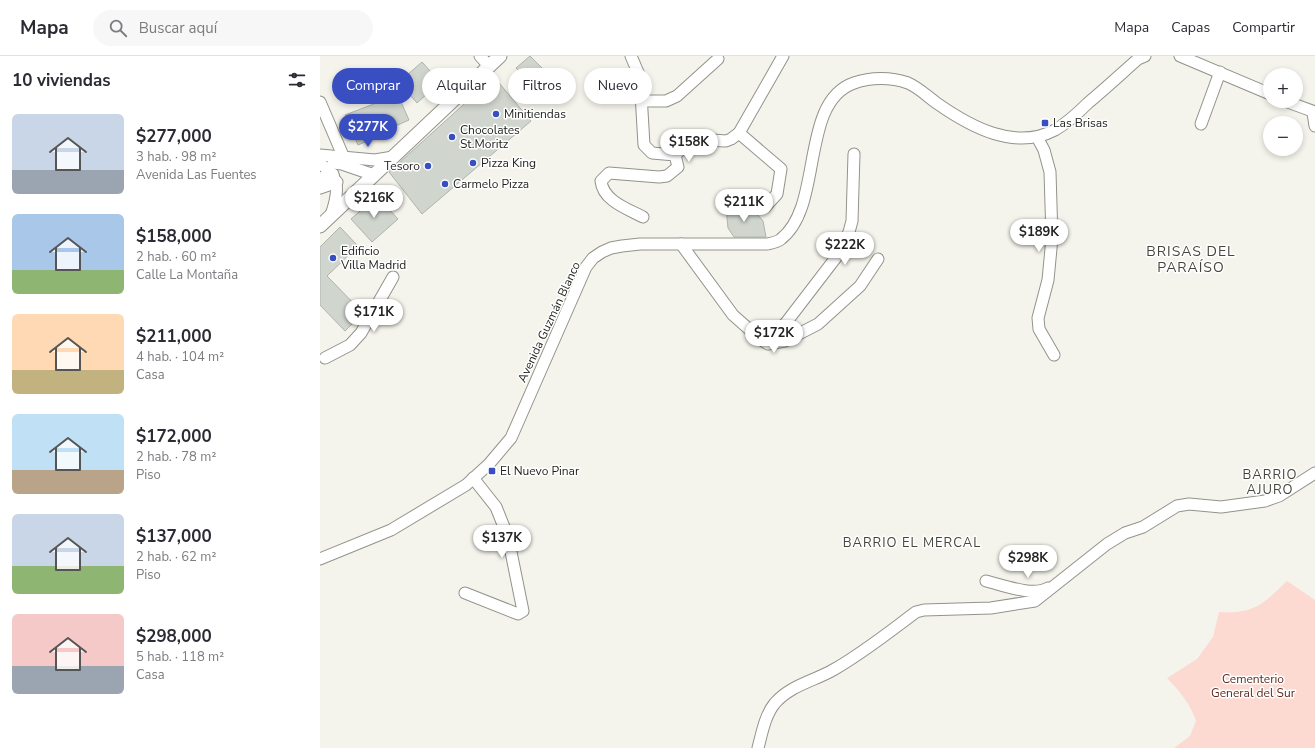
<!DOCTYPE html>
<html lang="es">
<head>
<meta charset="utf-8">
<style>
	body { margin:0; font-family:"Nunito Sans",sans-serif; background:#f7f7f7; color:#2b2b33; height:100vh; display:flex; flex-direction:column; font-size:15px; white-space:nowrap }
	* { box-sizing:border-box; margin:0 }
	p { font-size:13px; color:#7c7c81 }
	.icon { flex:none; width:22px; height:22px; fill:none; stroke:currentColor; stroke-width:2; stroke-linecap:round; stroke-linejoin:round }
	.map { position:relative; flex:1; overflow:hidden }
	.side { display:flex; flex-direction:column; background:#fff; width:320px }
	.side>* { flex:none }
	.guide { position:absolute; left:12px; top:12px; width:380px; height:36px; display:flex; gap:8px }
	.fabs { position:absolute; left:943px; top:12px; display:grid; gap:8px }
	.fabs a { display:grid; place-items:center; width:40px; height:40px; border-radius:50%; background:#fff; box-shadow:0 2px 6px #0003; font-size:20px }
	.price { position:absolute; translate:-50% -34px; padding:0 9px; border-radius:14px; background:#fff; color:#222; font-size:13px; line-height:26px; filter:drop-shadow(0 1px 2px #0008) }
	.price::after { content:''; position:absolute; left:50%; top:24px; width:12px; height:9px; margin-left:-6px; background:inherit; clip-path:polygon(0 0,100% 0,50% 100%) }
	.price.selected { background:#394ec0; color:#fff }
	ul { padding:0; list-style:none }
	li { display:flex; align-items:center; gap:12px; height:100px; padding:0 12px }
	li span { display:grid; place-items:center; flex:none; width:112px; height:80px; border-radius:6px; color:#555 }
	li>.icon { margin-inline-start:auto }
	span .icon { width:48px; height:48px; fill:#fffc; stroke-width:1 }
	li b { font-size:17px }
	h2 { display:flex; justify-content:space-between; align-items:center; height:48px; padding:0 12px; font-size:17px }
	.tag { padding:0 14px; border-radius:18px; background:#fff; box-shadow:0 2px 6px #0003; font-size:14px; line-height:36px }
	.tag.selected { background:#394ec0; color:#fff }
	header { display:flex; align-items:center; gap:24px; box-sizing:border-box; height:56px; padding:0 20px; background:#fff; border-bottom:1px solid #e1e1e2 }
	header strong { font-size:19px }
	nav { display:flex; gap:22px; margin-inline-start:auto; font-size:14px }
	.search { width:280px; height:36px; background:#f7f7f7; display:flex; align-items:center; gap:10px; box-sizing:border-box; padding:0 14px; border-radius:22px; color:#7c7c81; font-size:15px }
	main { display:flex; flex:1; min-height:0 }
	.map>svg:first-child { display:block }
	.green { fill:#fcd9d1 }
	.building { fill:#d0d5ce; stroke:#afb3ad }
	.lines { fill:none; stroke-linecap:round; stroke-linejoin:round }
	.minor-casing { stroke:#93938c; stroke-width:13 }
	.major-casing { stroke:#93938c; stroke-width:15 }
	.minor { stroke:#fff; stroke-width:11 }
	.major { stroke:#fff; stroke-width:13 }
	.poi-dot { fill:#394ec0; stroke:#fff; stroke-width:1.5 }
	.labels { text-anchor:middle; stroke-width:3; stroke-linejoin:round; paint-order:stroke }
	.poi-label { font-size:12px; fill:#1f1f1d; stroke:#fff; text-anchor:start }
	.street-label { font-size:12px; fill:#1f1f1d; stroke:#fff }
	.park-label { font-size:12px; fill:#5f2b1f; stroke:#fff }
	.neighbourhood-label { font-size:13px; letter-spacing:1px; fill:#45443e; stroke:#fff }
	.quarter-label { font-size:14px; letter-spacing:1px; fill:#45443e; stroke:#fff }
</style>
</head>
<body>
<header>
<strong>Mapa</strong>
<div class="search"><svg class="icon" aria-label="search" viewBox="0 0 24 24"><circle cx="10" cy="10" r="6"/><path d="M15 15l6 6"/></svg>Buscar aquí</div>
<nav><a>Mapa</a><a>Capas</a><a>Compartir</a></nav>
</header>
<main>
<section class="side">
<h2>10 viviendas<svg class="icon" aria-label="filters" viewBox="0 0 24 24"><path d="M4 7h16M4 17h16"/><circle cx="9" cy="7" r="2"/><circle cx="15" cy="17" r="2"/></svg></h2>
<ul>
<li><span style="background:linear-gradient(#c9d6e8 70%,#9aa5b1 0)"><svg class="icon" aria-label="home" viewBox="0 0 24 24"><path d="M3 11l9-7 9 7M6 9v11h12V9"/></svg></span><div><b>$277,000</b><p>3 hab. · 98 m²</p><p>Avenida Las Fuentes</p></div></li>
<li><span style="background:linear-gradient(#a9c7e8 70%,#8fb573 0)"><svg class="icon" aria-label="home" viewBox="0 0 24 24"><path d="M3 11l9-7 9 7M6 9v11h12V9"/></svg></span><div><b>$158,000</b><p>2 hab. · 60 m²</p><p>Calle La Montaña</p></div></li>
<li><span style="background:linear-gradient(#ffd9b3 70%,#c2b280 0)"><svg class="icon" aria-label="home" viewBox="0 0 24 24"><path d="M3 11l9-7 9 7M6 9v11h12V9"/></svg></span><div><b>$211,000</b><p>4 hab. · 104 m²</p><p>Casa</p></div></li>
<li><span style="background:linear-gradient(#bfe0f5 70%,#b9a48a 0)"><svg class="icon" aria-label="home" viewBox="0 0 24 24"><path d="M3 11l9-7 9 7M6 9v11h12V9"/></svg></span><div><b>$172,000</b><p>2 hab. · 78 m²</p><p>Piso</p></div></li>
<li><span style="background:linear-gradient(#c9d6e8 65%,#8fb573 0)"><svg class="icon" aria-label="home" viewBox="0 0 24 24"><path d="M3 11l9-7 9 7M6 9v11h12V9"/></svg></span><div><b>$137,000</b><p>2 hab. · 62 m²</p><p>Piso</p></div></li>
<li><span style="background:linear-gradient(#f6c9c9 65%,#9aa5b1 0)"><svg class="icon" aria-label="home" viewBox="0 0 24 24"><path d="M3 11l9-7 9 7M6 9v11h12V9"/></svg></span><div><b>$298,000</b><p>5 hab. · 118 m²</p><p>Casa</p></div></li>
</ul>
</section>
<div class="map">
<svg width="995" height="692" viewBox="0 0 995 692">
	<rect width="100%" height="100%" fill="#f4f4ec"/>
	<!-- green -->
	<path class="green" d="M967,525L995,544V692H854L870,680L876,665C870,647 860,636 847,622L877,603L893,581L899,556C935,558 943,548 967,525Z"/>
	<!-- building -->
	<g class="building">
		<polygon points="210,0 229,19 214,32 196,12"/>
		<polygon points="102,6 120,26 97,47 79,26"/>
		<polygon points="70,21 89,64 62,76 64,82 59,80 38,89 25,59 59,46 52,29"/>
		<polygon points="174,21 211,65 102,158 69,116"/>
		<polygon points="57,140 78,163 52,186 31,163"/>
		<polygon points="425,148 425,154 427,157 437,158 443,165 446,181 414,181 408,172 406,152"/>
		<polygon points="20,171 38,190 7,220 43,257 25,275 0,249 0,191"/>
	</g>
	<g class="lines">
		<!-- minor casing -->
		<g class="minor-casing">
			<g id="minor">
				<polyline points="160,0 169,10"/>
				<path d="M311,0L320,21L324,89L332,97L355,99L358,111L347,120L339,121L289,117L281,125C283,145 308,153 323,161"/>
				<polyline points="860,0 950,38"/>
				<polyline points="322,45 346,45 357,40 398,3"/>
				<polyline points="965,45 995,56"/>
				<polyline points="0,46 24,102"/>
				<polyline points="993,57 995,70"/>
				<polyline points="881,68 900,16"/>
				<polyline points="419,77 461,113 457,138 445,151 431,151"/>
				<polyline points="717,81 724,94 730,116 732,182 728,224 718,262 719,273 734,299"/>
				<polyline points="0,99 55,104 73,101"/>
				<path d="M355,99C377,78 378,84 406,85L411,83L419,77L463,0"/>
				<polyline points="13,107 22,108 54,119"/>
				<path d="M0,108C22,120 18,139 11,159"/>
				<polyline points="0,122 13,118"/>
				<polyline points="0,132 17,126"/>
				<polyline points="361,188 413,259 440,283 448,288 465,285 498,268 540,230 558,203"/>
				<polyline points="440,283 465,268 521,195 529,176 532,165 534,98"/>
				<polyline points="5,302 30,289 41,277 73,221"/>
				<path d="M0,503L71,474L146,429L169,408L191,382L266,211L273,202L282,196L291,192L302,190L320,188H447C452,187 458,186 461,183C504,150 479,46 534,27C551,21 571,21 588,27C598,31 608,41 618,48C651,71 695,95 735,74C747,67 758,57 768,47C785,33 801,18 818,3L825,0"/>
				<path d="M666,525C683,529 713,541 728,532"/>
				<polyline points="145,537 198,558 203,555 188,481 176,451 153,422"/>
				<path d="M438,692C442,677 445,659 455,647C471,629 494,625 513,614C543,597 569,576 596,556L604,554L671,552L715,545L787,488L805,477L823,471L857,450L869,448L901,451L945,445L959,440L995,417"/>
			</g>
		</g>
		<!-- major casing -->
		<g class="major-casing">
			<polyline id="major" points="0,170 180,0"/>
		</g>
		<!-- minor -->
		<use href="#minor" class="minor"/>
		<!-- major -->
		<use href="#major" class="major"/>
	</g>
	<!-- markers -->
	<g class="poi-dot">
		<circle cx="176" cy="58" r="4"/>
		<rect x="721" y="63" width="8" height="8" rx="2"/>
		<circle cx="132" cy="81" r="4"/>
		<circle cx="153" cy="107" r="4"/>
		<circle cx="108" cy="110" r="4"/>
		<circle cx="125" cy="128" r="4"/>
		<circle cx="13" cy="202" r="4"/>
		<rect x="168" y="411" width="8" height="8" rx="2"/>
	</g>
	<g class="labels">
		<!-- poi labels -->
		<g class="poi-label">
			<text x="184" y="62">Minitiendas</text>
			<text x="733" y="71">Las Brisas</text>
			<text x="140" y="78">Chocolates<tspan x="140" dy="14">St.Moritz</tspan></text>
			<text x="161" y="111">Pizza King</text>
			<text x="100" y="114" text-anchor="end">Tesoro</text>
			<text x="133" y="132">Carmelo Pizza</text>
			<text x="21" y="199">Edificio<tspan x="21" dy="14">Villa Madrid</tspan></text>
			<text x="180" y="419">El Nuevo Pinar</text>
		</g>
		<!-- street labels -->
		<g class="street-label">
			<text transform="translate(229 266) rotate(-65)" y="4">Avenida Guzmán Blanco</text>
		</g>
		<!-- park labels -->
		<g class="park-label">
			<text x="933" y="627">Cementerio<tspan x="933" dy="14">General del Sur</tspan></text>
		</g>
		<!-- neighbourhood labels -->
		<g class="neighbourhood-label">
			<text x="950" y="423">BARRIO<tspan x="950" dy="15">AJURO</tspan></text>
			<text x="592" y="491">BARRIO EL MERCAL</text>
		</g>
		<!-- quarter labels -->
		<g class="quarter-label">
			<text x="871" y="200">BRISAS DEL<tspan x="871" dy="16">PARAÍSO</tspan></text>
		</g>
	</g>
</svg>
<div class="fabs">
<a>+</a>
<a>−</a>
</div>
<b class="price selected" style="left:48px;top:92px">$277K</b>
<b class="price" style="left:369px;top:107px">$158K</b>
<b class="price" style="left:54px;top:163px">$216K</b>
<b class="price" style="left:424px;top:167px">$211K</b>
<b class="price" style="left:719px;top:197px">$189K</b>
<b class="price" style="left:525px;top:210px">$222K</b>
<b class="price" style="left:54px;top:277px">$171K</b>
<b class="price" style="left:454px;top:298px">$172K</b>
<b class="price" style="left:182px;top:503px">$137K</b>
<b class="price" style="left:708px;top:523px">$298K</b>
<div class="guide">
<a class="tag selected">Comprar</a>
<a class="tag">Alquilar</a>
<a class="tag">Filtros</a>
<a class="tag">Nuevo</a>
</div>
</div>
</main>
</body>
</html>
